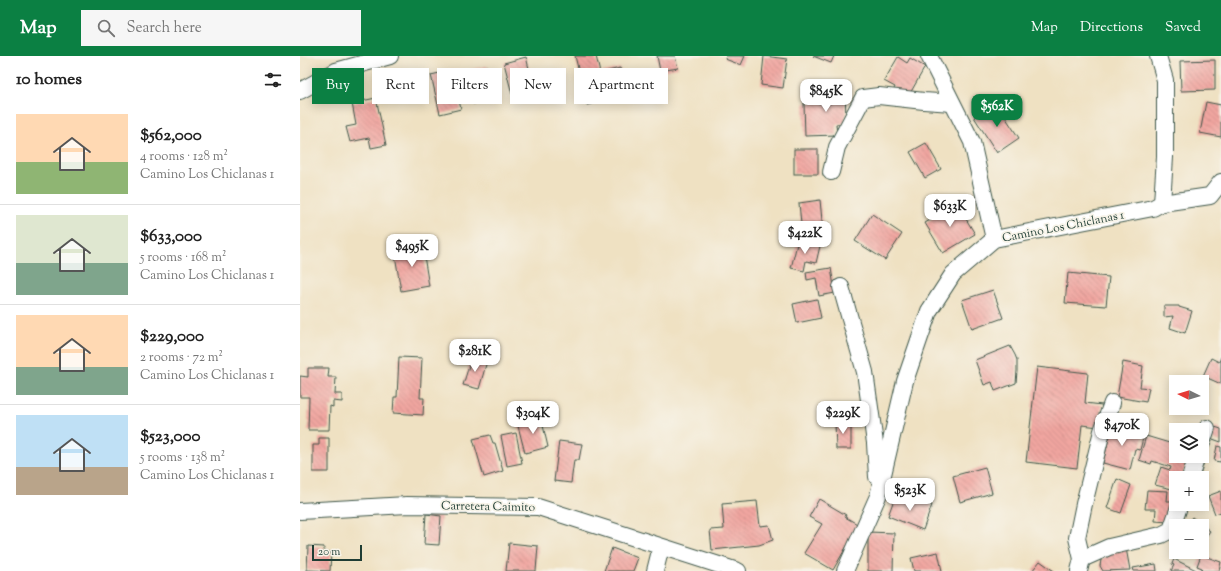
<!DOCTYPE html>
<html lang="en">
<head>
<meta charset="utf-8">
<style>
	body { margin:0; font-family:"Sorts Mill Goudy",serif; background:#f6f6f6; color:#222; height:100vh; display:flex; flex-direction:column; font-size:15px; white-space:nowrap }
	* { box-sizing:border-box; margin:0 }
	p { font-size:13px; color:#767676 }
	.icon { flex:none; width:22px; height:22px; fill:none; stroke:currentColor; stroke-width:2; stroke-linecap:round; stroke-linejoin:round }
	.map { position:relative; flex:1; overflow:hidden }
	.panel { display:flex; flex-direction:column; background:#fff; width:300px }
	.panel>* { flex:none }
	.top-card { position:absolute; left:12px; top:12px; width:380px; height:36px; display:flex; gap:8px }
	.needle { width:26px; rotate:275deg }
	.buttons { position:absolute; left:869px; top:319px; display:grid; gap:8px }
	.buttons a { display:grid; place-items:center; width:40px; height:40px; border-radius:0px; background:#fff; box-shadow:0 2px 10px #0003; font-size:20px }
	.scale { position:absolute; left:12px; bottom:10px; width:50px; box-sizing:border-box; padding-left:4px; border:2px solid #1f3d34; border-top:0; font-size:11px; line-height:14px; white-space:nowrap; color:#1f3d34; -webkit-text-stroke:3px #f7f3e8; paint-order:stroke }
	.price { position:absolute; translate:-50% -34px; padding:0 9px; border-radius:8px; background:#fff; color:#222; font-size:13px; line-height:26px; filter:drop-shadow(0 1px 2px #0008) }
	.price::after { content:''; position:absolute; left:50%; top:24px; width:12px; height:9px; margin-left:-6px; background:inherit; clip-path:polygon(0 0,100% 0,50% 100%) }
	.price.current { background:#0b8043; color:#fff }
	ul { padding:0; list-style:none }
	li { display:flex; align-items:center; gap:12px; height:100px; padding:0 16px }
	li+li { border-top:1px solid #e0e0e0 }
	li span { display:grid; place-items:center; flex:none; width:112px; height:80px; border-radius:0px; color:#555 }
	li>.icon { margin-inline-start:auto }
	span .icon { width:48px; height:48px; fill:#fffc; stroke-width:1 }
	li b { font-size:17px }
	h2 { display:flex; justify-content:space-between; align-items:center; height:48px; padding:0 16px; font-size:17px }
	.tag { padding:0 14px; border-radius:0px; background:#fff; box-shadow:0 2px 10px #0003; font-size:14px; line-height:36px }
	.tag.current { background:#0b8043; color:#fff }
	header { display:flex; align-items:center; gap:24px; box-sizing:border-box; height:56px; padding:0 20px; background:#0b8043; color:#fff }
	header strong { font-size:19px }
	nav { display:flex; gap:22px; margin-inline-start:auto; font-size:14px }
	.search { width:280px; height:36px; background:#f6f6f6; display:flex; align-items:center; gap:10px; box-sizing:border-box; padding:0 14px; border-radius:0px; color:#767676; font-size:15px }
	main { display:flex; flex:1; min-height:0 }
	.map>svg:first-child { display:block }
	.building { fill:url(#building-back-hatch) }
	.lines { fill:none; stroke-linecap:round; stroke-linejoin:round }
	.minor-casing { stroke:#3e5649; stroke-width:18 }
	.minor { stroke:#fff; stroke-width:16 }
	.labels { text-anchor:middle; stroke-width:3.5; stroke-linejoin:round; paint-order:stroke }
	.street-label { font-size:12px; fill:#1f3d34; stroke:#f7f3e8 }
</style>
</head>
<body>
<header>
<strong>Map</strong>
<div class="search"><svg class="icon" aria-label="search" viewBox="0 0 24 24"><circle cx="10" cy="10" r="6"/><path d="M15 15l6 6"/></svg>Search here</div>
<nav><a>Map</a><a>Directions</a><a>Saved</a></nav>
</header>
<main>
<section class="panel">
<h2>10 homes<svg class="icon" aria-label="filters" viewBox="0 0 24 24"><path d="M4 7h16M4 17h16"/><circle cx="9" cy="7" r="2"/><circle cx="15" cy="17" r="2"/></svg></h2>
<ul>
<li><span style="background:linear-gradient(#ffd9b3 60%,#8fb573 0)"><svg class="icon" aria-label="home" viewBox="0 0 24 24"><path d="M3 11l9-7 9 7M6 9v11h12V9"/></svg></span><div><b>$562,000</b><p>4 rooms · 128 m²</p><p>Camino Los Chiclanas 1</p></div></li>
<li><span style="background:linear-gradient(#dfe7d0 60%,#7fa58c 0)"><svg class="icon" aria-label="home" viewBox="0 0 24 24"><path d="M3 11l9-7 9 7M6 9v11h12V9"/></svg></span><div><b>$633,000</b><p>5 rooms · 168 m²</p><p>Camino Los Chiclanas 1</p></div></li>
<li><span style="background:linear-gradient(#ffd9b3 65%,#7fa58c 0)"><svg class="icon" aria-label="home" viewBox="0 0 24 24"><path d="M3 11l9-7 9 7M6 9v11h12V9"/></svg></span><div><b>$229,000</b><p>2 rooms · 72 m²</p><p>Camino Los Chiclanas 1</p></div></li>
<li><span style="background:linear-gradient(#bfe0f5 65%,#b9a48a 0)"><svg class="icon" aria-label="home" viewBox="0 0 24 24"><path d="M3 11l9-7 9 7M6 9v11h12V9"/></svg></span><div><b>$523,000</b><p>5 rooms · 138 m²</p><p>Camino Los Chiclanas 1</p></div></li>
</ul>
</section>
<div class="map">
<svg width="921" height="515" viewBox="0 0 921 515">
	<defs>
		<pattern id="building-back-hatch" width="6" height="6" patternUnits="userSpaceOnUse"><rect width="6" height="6" fill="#f1a6a0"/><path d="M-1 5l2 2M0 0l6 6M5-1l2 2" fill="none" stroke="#c38883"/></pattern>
	</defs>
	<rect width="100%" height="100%" fill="#f7f3e8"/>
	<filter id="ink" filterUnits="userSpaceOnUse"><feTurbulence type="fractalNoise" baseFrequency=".025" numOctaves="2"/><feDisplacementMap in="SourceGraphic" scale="8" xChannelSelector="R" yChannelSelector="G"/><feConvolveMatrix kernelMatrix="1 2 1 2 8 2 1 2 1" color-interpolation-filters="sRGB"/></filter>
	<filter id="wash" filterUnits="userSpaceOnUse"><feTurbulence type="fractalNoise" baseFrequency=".012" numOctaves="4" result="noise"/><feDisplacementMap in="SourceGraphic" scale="16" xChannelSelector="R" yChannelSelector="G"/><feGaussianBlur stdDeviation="0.9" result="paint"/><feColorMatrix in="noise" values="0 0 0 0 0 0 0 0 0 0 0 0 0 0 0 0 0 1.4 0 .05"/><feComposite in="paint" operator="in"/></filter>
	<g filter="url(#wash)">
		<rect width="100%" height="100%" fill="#efe1c2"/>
		<g id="blocks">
			<!-- building -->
			<g class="building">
				<polygon points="275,0 296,0 300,17 320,12 326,39 287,49"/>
				<polygon points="357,0 375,0 378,12 360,15"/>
				<polygon points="426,0 445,0 441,9 425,3"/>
				<polygon points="464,0 487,3 483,32 461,29"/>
				<polygon points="513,0 534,0 531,7"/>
				<polygon points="226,1 234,32 212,38 204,7"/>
				<polygon points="598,1 607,7 610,2 625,11 608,41 594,33 595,31 584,25"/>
				<polygon points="915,4 915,34 881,35 880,5"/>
				<polygon points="187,10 195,44 173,48 165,15"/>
				<polygon points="152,14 161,53 140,58 131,19"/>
				<polygon points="530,27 545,27 546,67 536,68 537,79 505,80 504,47 531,47"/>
				<polygon points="76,42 86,89 71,92 69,82 50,86 46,71 56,69 52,47"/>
				<polygon points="906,46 921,49 921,81 900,77"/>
				<polygon points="696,47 719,82 697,97 674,61"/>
				<polygon points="626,87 641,113 625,122 610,96"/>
				<rect x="494" y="93" width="24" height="25"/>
				<polygon points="520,144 523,175 502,178 499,147"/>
				<polygon points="657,148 675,178 643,197 625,167"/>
				<polygon points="572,158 602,178 585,204 555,185"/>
				<polygon points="498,184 520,190 516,207 506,205 504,215 491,212"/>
				<polygon points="122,188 129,230 101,235 94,193"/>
				<polygon points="531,212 535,237 519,240 516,222 507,224 506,216"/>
				<polygon points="768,217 809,221 806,250 765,247"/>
				<polygon points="693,234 703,262 672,273 662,244"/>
				<polygon points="517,243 521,262 497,267 493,248"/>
				<polygon points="864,250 879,250 879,251 892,255 885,277 870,272 873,260 864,261"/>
				<polygon points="710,290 715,299 717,304 717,315 716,327 695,335 692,326 684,329 675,304"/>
				<polygon points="172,300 187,305 179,333 163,329"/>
				<polygon points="99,301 122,302 120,342 124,342 123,359 93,357 94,341 97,341"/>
				<polygon points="921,301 921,328 903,320 911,302 919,306"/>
				<polygon points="823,306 843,310 840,331 849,332 846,346 817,341"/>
				<polygon points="737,311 788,317 785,347 802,349 799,371 782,369 777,412 726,406"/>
				<polygon points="8,312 29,312 28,321 36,321 35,338 42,338 42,346 33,345 33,351 30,350 29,374 8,374 9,341 0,341 0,320 8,321"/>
				<polygon points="241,361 248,391 225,397 218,370 224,368 224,366"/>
				<polygon points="535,366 551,366 551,393 536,393"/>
				<polygon points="812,370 844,378 840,394 835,393 830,414 803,407"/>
				<polygon points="915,371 921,373 921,386 910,382"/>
				<polygon points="216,377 222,407 207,410 201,380"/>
				<polygon points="190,379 193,387 195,387 203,415 184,421 173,383"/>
				<polygon points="846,380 876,389 875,393 876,393 876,400 888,400 882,422 876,422 876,434 855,429 861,411 870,414 871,411 852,405 851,408 839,404"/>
				<polygon points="19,382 29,382 29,416 13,416 13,389 19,389"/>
				<polygon points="259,385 282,388 279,404 274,404 271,427 254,425"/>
				<polygon points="917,390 921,391 921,406 914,405"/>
				<polygon points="685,411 692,437 660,446 653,420"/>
				<polygon points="817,423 831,429 821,457 807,452"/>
				<polygon points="847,434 868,435 867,445 872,445 870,458 868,466 855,465 856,453 845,453"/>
				<polygon points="921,435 921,456 915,458 908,440"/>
				<polygon points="596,438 620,447 620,444 632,449 623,474 588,460"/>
				<polygon points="519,443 546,459 545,461 559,469 533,514 504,497 522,468 509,461"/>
				<polygon points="457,445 460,470 469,469 473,484 459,489 412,494 410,474 424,473 422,448"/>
				<polygon points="126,458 141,460 139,489 124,488"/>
				<polygon points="892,461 910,475 905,482 907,483 902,491 902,470 885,470"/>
				<polygon points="568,476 594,477 593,515 568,515"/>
				<polygon points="209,487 238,490 236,515 206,515"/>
				<polygon points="8,490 24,491 24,496 31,496 30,515 7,514"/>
				<polygon points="312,492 338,502 333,515 304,515"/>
				<polygon points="826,492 830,514 803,515 800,510 801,504 811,496"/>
				<polygon points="638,496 642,515 614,515 611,502"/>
				<polygon points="901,499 921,506 919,515 901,515 902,512 897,510"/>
				<polygon points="874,503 896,514 896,515 871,515 874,509 872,508"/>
				<polygon points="740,505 754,515 732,515"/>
				<polygon points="856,508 857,515 834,515 833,512"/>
			</g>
		</g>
	</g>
	<g filter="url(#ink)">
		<use href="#blocks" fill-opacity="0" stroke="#3e5649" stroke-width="1"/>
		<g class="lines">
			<!-- minor casing -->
			<g class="minor-casing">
				<g id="minor">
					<polyline points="629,0 672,86 694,183"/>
					<polyline points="858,0 865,24 865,101 862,147"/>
					<polyline points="0,35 36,15 90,0"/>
					<polyline points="531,116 537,91 563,42 579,40 624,45 652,47"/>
					<polyline points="541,231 565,316 575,387 577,421"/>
					<polyline points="902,387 907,372"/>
					<polyline points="890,422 897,400"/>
					<polyline points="0,455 107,449 238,451 438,515"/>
					<polyline points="782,503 809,491 861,479 871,474 880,448"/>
					<polyline points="355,515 361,491"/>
					<polyline points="545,515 578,440 605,325 629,255 653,218 694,183 853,152 862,147 910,140 921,126"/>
					<polyline points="779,515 782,503 777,482 784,448 802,375 812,347"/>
				</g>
			</g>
			<!-- minor -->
			<use href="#minor" class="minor"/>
		</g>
	</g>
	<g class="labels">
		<!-- street labels -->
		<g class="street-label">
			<text transform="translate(763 170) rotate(-11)" y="4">Camino Los Chiclanas 1</text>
			<text transform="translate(188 450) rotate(1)" y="4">Carretera Caimito</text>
		</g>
	</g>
</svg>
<div class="buttons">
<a><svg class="needle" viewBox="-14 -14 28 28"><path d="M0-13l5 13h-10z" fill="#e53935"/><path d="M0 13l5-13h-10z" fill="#767676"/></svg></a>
<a><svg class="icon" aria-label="layers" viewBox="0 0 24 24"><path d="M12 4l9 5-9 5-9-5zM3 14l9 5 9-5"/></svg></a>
<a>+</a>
<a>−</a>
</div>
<div class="scale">20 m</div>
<b class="price" style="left:526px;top:57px">$845K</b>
<b class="price current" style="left:697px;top:72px">$562K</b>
<b class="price" style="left:650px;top:172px">$633K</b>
<b class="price" style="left:505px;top:199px">$422K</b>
<b class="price" style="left:112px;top:212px">$495K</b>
<b class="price" style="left:175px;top:317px">$281K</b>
<b class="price" style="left:233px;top:379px">$304K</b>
<b class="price" style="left:543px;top:379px">$229K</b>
<b class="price" style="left:822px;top:391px">$470K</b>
<b class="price" style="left:610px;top:456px">$523K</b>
<div class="top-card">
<a class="tag current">Buy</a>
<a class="tag">Rent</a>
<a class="tag">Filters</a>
<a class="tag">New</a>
<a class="tag">Apartment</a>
</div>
</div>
</main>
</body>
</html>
